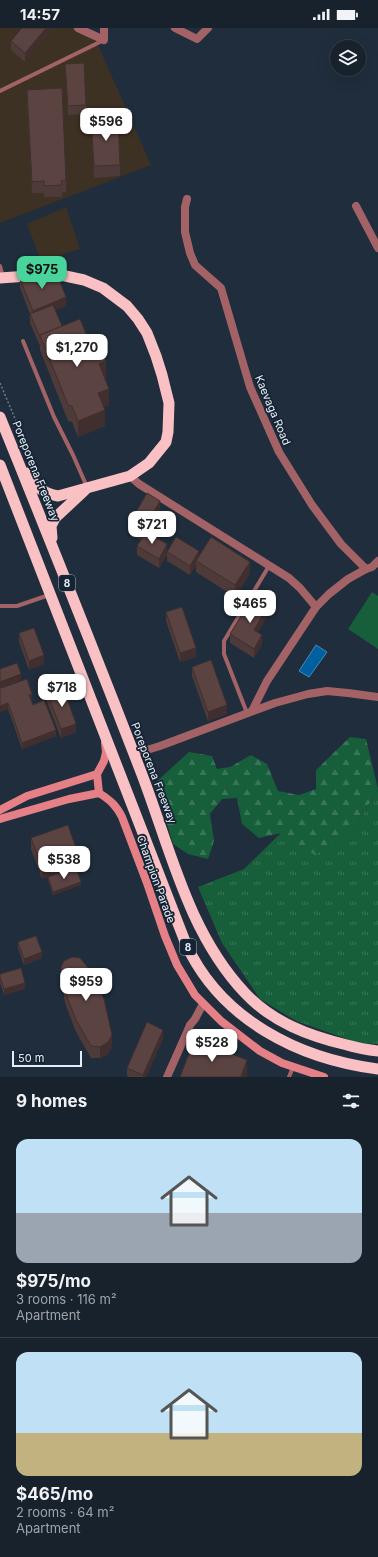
<!DOCTYPE html>
<html lang="en">
<head>
<meta charset="utf-8">
<style>
	body { margin:0; font-family:Inter,sans-serif; background:#212a35; color:#f1f3f6; height:100vh; display:flex; flex-direction:column; font-size:15px; white-space:nowrap }
	* { box-sizing:border-box; margin:0 }
	p { font-size:13px; color:#9fa4aa }
	.icon { flex:none; width:22px; height:22px; fill:none; stroke:currentColor; stroke-width:2; stroke-linecap:round; stroke-linejoin:round }
	.map { position:relative; height:1049px; overflow:hidden }
	.drawer { display:flex; flex-direction:column; background:#18222d; flex:1 }
	.drawer>* { flex:none }
	.tools { position:absolute; left:330px; top:12px; display:grid; gap:8px }
	.tools a { display:grid; place-items:center; width:36px; height:36px; border-radius:50%; background:#18222d; box-shadow:0 4px 16px #0002,0 0 0 1px #363f49; font-size:20px }
	.scale { position:absolute; left:12px; bottom:10px; width:70px; box-sizing:border-box; padding-left:4px; border:2px solid #e6eff9; border-top:0; font-size:11px; line-height:14px; white-space:nowrap; color:#e6eff9; -webkit-text-stroke:3px #162332; paint-order:stroke }
	.price { position:absolute; translate:-50% -34px; padding:0 9px; border-radius:8px; background:#fff; color:#222; font-size:13px; line-height:26px; filter:drop-shadow(0 1px 2px #0008) }
	.price::after { content:''; position:absolute; left:50%; top:24px; width:12px; height:9px; margin-left:-6px; background:inherit; clip-path:polygon(0 0,100% 0,50% 100%) }
	.price.on { background:#49d49c; color:#111 }
	ul { padding:0; list-style:none }
	li { display:grid; align-content:center; gap:8px; height:212px; padding:0 16px }
	li+li { border-top:1px solid #363f49 }
	li span { display:grid; place-items:center; height:124px; border-radius:12px; color:#555 }
	li>.icon { margin-inline-start:auto }
	span .icon { width:72px; height:72px; fill:#fffc; stroke-width:1 }
	li b { font-size:17px }
	h2 { display:flex; justify-content:space-between; align-items:center; height:48px; padding:0 16px; font-size:17px }
	.status { display:flex; justify-content:space-between; align-items:center; height:28px; padding:0 20px; background:#18222d; direction:ltr }
	.status svg { height:11px; fill:currentColor }
	.map>svg:first-child { display:block }
	.commercial { fill:#3d3123 }
	.grass { fill:url(#grass-tufts) }
	.forest { fill:url(#forest-firs) }
	.pitch { fill:#175e3b }
	.water { fill:#00609f; stroke:#458bba }
	.lines { fill:none; stroke-linecap:round; stroke-linejoin:round }
	.path { stroke:#6f7b88; stroke-width:1.5; stroke-dasharray:2 2; stroke-linecap:butt }
	.service { stroke:#a36366; stroke-width:4 }
	.minor { stroke:#a36366; stroke-width:8 }
	.tertiary { stroke:#a36366; stroke-width:8 }
	.secondary { stroke:#e68087; stroke-width:8 }
	.trunk { stroke:#fac1c4; stroke-width:11 }
	.wall { fill:#4e3a39 }
	.shaded-wall { fill:#402f2e }
	.building { fill:#5b4342; stroke:#402f2e }
	.labels { text-anchor:middle; stroke-width:3.5; stroke-linejoin:round; paint-order:stroke }
	.shield { fill:#162332; stroke:#a8b2bd; stroke-width:1 }
	.shield-label { font-size:10px; font-weight:bold; fill:#e6eff9 }
	.street-label { font-size:11px; fill:#e6eff9; stroke:#162332 }
</style>
</head>
<body>
<div class="status"><b>14:57</b><svg viewBox="0 0 49 12"><path d="M0 12V9h3v3zM5 12V6h3v6zM10 12V3h3v9zM15 12V0h3v12zM26 1h20v11H26zM47 4h2v5h-2z"/></svg></div>
<div class="map">
<svg width="378" height="1049" viewBox="0 0 378 1049">
	<defs>
		<pattern id="grass-tufts" width="24" height="20" patternUnits="userSpaceOnUse"><rect width="24" height="20" fill="#175e3b"/><path d="M3 7l-1-3M5 7V3M7 7l1-3M15 17l-1-3M17 17v-4M19 17l1-3" fill="none" stroke="#397558"/></pattern>
		<pattern id="forest-firs" width="22" height="20" patternUnits="userSpaceOnUse"><rect width="22" height="20" fill="#175e3b"/><path d="M5 1l3.5 6h-7zM16 11l3.5 6h-7z" fill="#397558"/></pattern>
	</defs>
	<rect width="100%" height="100%" fill="#202d3c"/>
	<!-- commercial -->
	<g class="commercial">
		<polygon points="0,0 83,0 97,15 151,137 0,195"/>
		<polygon points="66,179 80,221 41,233 27,196"/>
	</g>
	<!-- grass -->
	<polygon class="grass" points="378,761 378,1016 358,1015 296,993 260,971 222,915 198,859 244,841 281,805 353,802"/>
	<!-- forest -->
	<polygon class="forest" points="350,709 366,711 378,761 353,802 315,827 281,805 259,810 242,796 237,770 222,771 210,786 214,813 208,831 188,826 173,816 155,755 189,724 212,728 217,741 230,739 251,727 267,736 278,763 299,767 316,761 316,742"/>
	<!-- pitch -->
	<polygon class="pitch" points="372,564 378,568 378,621 348,601"/>
	<!-- water -->
	<polygon class="water" points="316,617 327,624 309,649 299,643"/>
	<g class="lines">
		<!-- path -->
		<polyline class="path" points="0,355 35,438"/>
		<!-- service -->
		<g class="service">
			<polyline points="0,63 104,12"/>
			<polyline points="0,238 3,249"/>
			<polyline points="23,313 54,389 73,427 87,459"/>
			<polyline points="0,578 17,578 49,567"/>
			<polyline points="247,685 224,626 224,613 269,538"/>
			<polyline points="289,1049 293,1039"/>
		</g>
		<!-- minor -->
		<g class="minor">
			<polyline points="78,0 104,12 104,0"/>
			<polyline points="175,0 197,11 208,0"/>
			<polyline points="187,171 185,179 185,204 190,225 195,237 221,260 250,359 279,424 312,477 341,516 366,541"/>
			<polyline points="356,178 378,220"/>
			<polyline points="130,448 139,456 289,550 300,560 316,579"/>
			<polyline points="252,683 267,653 316,579 329,566 348,551 366,541 372,539 378,533"/>
			<polyline points="167,1049 187,1004 190,997 195,991 203,976"/>
		</g>
		<!-- tertiary -->
		<polyline class="tertiary" points="132,723 147,722 160,718 275,675 308,666 327,663 348,665 378,669"/>
		<!-- secondary -->
		<g class="secondary">
			<polyline points="99,765 97,746 104,733 106,724 105,715"/>
			<polyline points="0,782 27,768 97,746"/>
			<path d="M0,791L69,771L99,765C110,772 116,777 122,789L147,855L165,908L177,937L195,967L221,993L260,1023L282,1035L324,1049"/>
		</g>
		<!-- trunk -->
		<g class="trunk">
			<path d="M0,250L56,246L84,252L103,260L127,278L138,291L147,305L156,328L162,347L169,375L168,404L166,414L149,435L130,448L58,468C42,465 36,459 27,445"/>
			<path d="M0,389C48,507 95,625 141,744C170,819 188,905 245,965C272,994 309,1008 347,1017C357,1020 368,1022 378,1023"/>
			<path d="M0,437L186,916C221,992 299,1031 378,1041"/>
			<polyline points="52,510 51,498 55,490 85,462"/>
		</g>
	</g>
	<!-- wall -->
	<g class="wall">
		<polygon points="22,0 53,0 25,34 11,22 11,13"/>
		<polygon points="65,36 86,77 86,86 68,87"/>
		<polygon points="27,62 66,152 66,164 62,164 62,169 44,169 44,165 32,165 27,73"/>
		<polygon points="91,91 120,137 120,148 94,150"/>
		<polygon points="20,251 47,253 66,278 55,282 62,298 93,323 106,349 105,350 109,377 103,379 105,398 78,409 72,394 68,393 40,322 40,318 30,295 30,286 20,260"/>
		<polygon points="160,482 147,504 167,524 199,528 250,545 235,569 196,544 196,537 190,547 167,533 167,526 159,540 137,527 137,518 141,512 129,505 129,496"/>
		<polygon points="166,584 196,629 180,634 166,593"/>
		<polygon points="268,587 258,604 262,616 254,630 230,615 230,606"/>
		<polygon points="19,605 44,636 29,642 19,614"/>
		<polygon points="192,639 227,686 208,693 192,648"/>
		<polygon points="0,641 21,652 1,660 32,672 31,672 33,677 56,708 22,721 8,681 0,684"/>
		<polygon points="47,665 76,704 61,710 47,674"/>
		<polygon points="31,810 78,838 42,851 31,821"/>
		<polygon points="48,849 81,857 53,867 48,852"/>
		<polygon points="18,914 42,930 24,937 18,920"/>
		<polygon points="61,939 112,1019 108,1026 100,1030 91,1030 76,1004 65,975 61,950"/>
		<polygon points="0,946 25,961 4,967 0,955"/>
		<polygon points="163,1011 146,1049 128,1049 127,1048 127,1040"/>
	</g>
	<!-- shaded-wall -->
	<g class="shaded-wall">
		<polygon points="46,0 53,0 25,34 25,25"/>
		<polygon points="66,269 66,278 33,291 33,283"/>
		<polygon points="106,333 106,349 99,352 99,336"/>
		<polygon points="109,361 109,377 98,381 98,365"/>
		<polygon points="105,382 105,398 78,409 78,393"/>
		<polygon points="160,473 160,482 142,513 142,504"/>
		<polygon points="167,516 167,525 159,540 159,531"/>
		<polygon points="199,523 199,532 196,533 196,537 190,547 190,538"/>
		<polygon points="250,534 250,545 235,569 235,557"/>
		<polygon points="268,578 268,587 254,611 254,602"/>
		<polygon points="262,607 262,616 254,630 254,621"/>
		<polygon points="196,620 196,629 180,634 180,625"/>
		<polygon points="44,627 44,636 29,642 29,633"/>
		<polygon points="21,646 21,652 0,660 0,654"/>
		<polygon points="32,666 32,672 29,673 29,667"/>
		<polygon points="8,675 8,681 0,684 0,678"/>
		<polygon points="227,677 227,686 208,693 208,684"/>
		<polygon points="76,696 76,704 61,710 61,701"/>
		<polygon points="56,702 56,708 22,721 22,715"/>
		<polygon points="78,826 78,838 42,851 42,839"/>
		<polygon points="81,854 81,857 53,867 53,864"/>
		<polygon points="42,924 42,930 24,937 24,931"/>
		<polygon points="25,955 25,961 4,967 4,961"/>
		<polygon points="163,1002 163,1011 146,1049 143,1049 143,1047"/>
		<polygon points="112,1007 112,1019 108,1026 100,1030 100,1019"/>
		<polygon points="247,1032 247,1049 241,1049"/>
	</g>
	<!-- building -->
	<g class="building">
		<polygon points="22,0 46,0 25,25 11,13"/>
		<polygon points="84,35 86,77 68,78 65,36"/>
		<polygon points="62,60 66,152 61,153 62,157 44,158 44,153 32,154 27,62"/>
		<polygon points="118,90 120,137 94,138 91,91"/>
		<polygon points="43,241 47,253 58,249 66,269 33,283 20,251"/>
		<polygon points="53,277 62,298 40,307 40,309 30,286"/>
		<polygon points="80,291 93,323 101,320 106,333 99,336 109,361 98,365 105,382 78,393 72,378 68,377 40,307"/>
		<polygon points="147,465 160,473 142,504 129,496"/>
		<polygon points="146,504 167,516 159,531 137,518"/>
		<polygon points="176,509 199,523 190,538 167,524"/>
		<polygon points="211,509 250,534 235,557 196,533"/>
		<polygon points="253,569 268,578 254,602 262,607 254,621 230,606"/>
		<polygon points="182,579 196,620 180,625 166,584"/>
		<polygon points="34,600 44,627 29,633 19,605"/>
		<polygon points="211,632 227,677 208,684 192,639"/>
		<polygon points="17,635 21,646 0,654 0,641"/>
		<polygon points="27,651 32,666 29,667 33,677 44,672 56,702 22,715 8,675 0,678 0,657 1,660"/>
		<polygon points="63,659 76,696 61,701 47,665"/>
		<polygon points="68,797 78,826 42,839 31,810"/>
		<polygon points="76,839 81,854 53,864 48,849"/>
		<polygon points="36,908 42,924 24,931 18,914"/>
		<polygon points="72,929 80,930 93,946 104,971 112,1007 108,1014 100,1019 91,1018 76,992 65,964 61,939 64,933"/>
		<polygon points="21,940 25,955 4,961 0,949 0,946"/>
		<polygon points="147,994 163,1002 143,1047 127,1040"/>
		<polygon points="194,1012 247,1032 241,1049 180,1049"/>
	</g>
	<g class="labels">
		<!-- shield labels -->
		<g class="shield">
			<rect x="59" y="547" width="16" height="16" rx="3"/>
			<rect x="180" y="911" width="16" height="16" rx="3"/>
		</g>
		<g class="shield-label">
			<text x="67" y="559">8</text>
			<text x="188" y="923">8</text>
		</g>
		<!-- street labels -->
		<g class="street-label">
			<text transform="translate(273 382) rotate(67)" y="4">Kaevaga Road</text>
			<text transform="translate(36 443) rotate(68)" y="4">Poreporena Freeway</text>
			<text transform="translate(154 745) rotate(69)" y="4">Poreporena Freeway</text>
			<text transform="translate(156 851) rotate(70)" y="4">Champion Parade</text>
		</g>
	</g>
</svg>
<div class="tools">
<a><svg class="icon" aria-label="layers" viewBox="0 0 24 24"><path d="M12 4l9 5-9 5-9-5zM3 14l9 5 9-5"/></svg></a>
</div>
<div class="scale">50 m</div>
<b class="price" style="left:106px;top:114px">$596</b>
<b class="price on" style="left:42px;top:262px">$975</b>
<b class="price" style="left:77px;top:340px">$1,270</b>
<b class="price" style="left:152px;top:517px">$721</b>
<b class="price" style="left:250px;top:596px">$465</b>
<b class="price" style="left:62px;top:680px">$718</b>
<b class="price" style="left:64px;top:852px">$538</b>
<b class="price" style="left:86px;top:974px">$959</b>
<b class="price" style="left:212px;top:1035px">$528</b>
</div>
<section class="drawer">
<h2>9 homes<svg class="icon" aria-label="filters" viewBox="0 0 24 24"><path d="M4 7h16M4 17h16"/><circle cx="9" cy="7" r="2"/><circle cx="15" cy="17" r="2"/></svg></h2>
<ul>
<li><span style="background:linear-gradient(#bfe0f5 60%,#9aa5b1 0)"><svg class="icon" aria-label="home" viewBox="0 0 24 24"><path d="M3 11l9-7 9 7M6 9v11h12V9"/></svg></span><div><b>$975/mo</b><p>3 rooms · 116 m²</p><p>Apartment</p></div></li>
<li><span style="background:linear-gradient(#bfe0f5 65%,#c2b280 0)"><svg class="icon" aria-label="home" viewBox="0 0 24 24"><path d="M3 11l9-7 9 7M6 9v11h12V9"/></svg></span><div><b>$465/mo</b><p>2 rooms · 64 m²</p><p>Apartment</p></div></li>
</ul>
</section>
</body>
</html>
